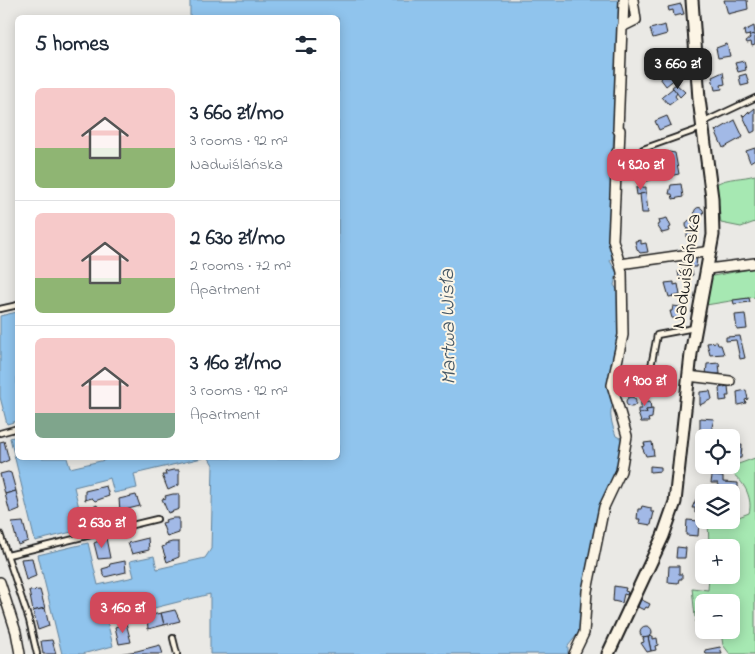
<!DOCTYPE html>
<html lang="en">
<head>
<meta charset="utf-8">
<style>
	body { margin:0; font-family:"Indie Flower",sans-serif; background:#f2f2f3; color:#1f2937; height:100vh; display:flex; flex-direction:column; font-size:19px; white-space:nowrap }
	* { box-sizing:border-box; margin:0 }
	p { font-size:16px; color:#747a83 }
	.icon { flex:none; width:28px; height:28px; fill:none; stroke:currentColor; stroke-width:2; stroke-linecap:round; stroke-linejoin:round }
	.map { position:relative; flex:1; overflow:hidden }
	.drawer { position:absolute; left:15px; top:15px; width:325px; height:445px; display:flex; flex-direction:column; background:#fff; border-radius:8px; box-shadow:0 2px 12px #0003 }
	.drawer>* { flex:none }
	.buttons { position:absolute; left:695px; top:429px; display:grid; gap:10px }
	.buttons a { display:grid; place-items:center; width:45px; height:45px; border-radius:8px; background:#fff; box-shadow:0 2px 12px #0003; font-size:25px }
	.price { position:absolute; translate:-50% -42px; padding:0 11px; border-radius:10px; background:#d1495b; color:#fff; font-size:16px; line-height:32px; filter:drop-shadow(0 1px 2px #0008) }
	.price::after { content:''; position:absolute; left:50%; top:30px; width:15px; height:11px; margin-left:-8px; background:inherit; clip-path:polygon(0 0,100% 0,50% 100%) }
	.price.current { background:#222; color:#fff }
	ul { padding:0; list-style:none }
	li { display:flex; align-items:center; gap:15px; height:125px; padding:0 20px }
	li+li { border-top:1px solid #e0e1e3 }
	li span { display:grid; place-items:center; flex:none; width:140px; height:100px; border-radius:8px; color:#555 }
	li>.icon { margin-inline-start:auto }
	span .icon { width:60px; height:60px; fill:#fffc; stroke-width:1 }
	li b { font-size:21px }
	h2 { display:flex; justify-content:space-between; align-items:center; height:60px; padding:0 20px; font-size:21px }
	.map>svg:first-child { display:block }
	.green { fill:#a6e8b2; stroke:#618267; fill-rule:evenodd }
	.water { fill:#90c4ed; stroke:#628199 }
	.building { fill:#a2b9e6; stroke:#1c1c1c }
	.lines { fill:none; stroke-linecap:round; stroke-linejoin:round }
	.lane-casing { stroke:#1c1c1c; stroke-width:8 }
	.street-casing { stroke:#1c1c1c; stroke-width:12 }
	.secondary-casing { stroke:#1c1c1c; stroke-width:15 }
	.lane { stroke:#fcf5e5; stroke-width:4.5 }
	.street { stroke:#fcf5e5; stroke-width:9 }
	.secondary { stroke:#fcf5e5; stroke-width:11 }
	.labels { text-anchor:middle; stroke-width:4; stroke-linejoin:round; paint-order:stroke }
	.street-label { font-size:20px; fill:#1c1c1c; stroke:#fcf5e5 }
	.water-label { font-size:21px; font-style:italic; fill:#455765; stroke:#fcf5e5 }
</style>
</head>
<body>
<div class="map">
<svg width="755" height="654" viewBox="0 0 755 654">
	<rect width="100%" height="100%" fill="#eae9e5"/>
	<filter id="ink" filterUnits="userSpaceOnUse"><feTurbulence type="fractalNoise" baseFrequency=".02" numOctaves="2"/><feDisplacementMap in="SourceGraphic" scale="10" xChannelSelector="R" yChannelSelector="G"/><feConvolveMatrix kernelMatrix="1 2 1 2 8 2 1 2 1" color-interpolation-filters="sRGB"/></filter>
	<g filter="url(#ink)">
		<!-- green -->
		<g class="green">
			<path d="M755,175V222L741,227L721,223L716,184C729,177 742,179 755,175Z"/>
			<polygon points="755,268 755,297 706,305 711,277 713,276"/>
			<path d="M755,458V654H730L723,645L721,633L698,637L699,624L695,621L698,619L695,617L692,588L708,590L709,575H731V548L709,547L708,520H731L749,513C753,500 745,483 734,475L733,466ZM704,602H731V630H704Z"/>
		</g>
		<!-- water -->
		<g class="water">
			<path d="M190,0H621L608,238L614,254L610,261L617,273L614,285L619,293L621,334L614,403C607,412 613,427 616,436L620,438L624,435L617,473L600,506L585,575L581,630L568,646V654H210V594L142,611L138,595L103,604L113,646L82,654H62L38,555L88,543L98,585L134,577L130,561L154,556L157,569L205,558L211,549L213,465L209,458H338V18L190,17Z"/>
			<polygon points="17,312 17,421 7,424 0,397 0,316"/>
			<polygon points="17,436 18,458 67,458 70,468 105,460 105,458 202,458 134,474 137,488 114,493 110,478 74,487 84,529 35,541 10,438"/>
		</g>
		<!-- building -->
		<g class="building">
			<polygon points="724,0 747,0 748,9 728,14"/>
			<polygon points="681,4 684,14 674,16 673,10 669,11 668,7"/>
			<polygon points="665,25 667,34 653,38 650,29"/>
			<polygon points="754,26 755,34 745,36 744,31"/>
			<polygon points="755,34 755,45 752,46 751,42 747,43 746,41 750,38 749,35"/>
			<polygon points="727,44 730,56 718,58 716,48"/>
			<polygon points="682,54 685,62 674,66 671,57"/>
			<circle cx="661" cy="65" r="5.5"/>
			<polygon points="744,61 746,70 738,72 735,63"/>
			<polygon points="723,72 725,84 721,85 722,89 715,90 712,77"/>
			<polygon points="667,73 671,78 674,76 676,78 666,86 660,78"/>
			<polygon points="746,74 749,84 741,86 739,76"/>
			<polygon points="676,84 685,92 680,97 672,87"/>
			<polygon points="673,88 677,93 675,96 677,99 669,105 662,97"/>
			<polygon points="755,108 755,131 751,133 742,114 744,116 749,111 749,113"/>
			<polygon points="667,116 671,125 659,130 655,121"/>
			<polygon points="735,120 743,137 723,148 715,130 716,131"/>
			<polygon points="755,148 755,159 750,162 746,151"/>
			<polygon points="669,152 675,153 679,174 669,176 664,155"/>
			<polygon points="651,168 654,179 646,181 644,170"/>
			<polygon points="681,184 683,197 673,199 672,194 669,194 671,185"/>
			<polygon points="646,187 646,193 637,195 636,188"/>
			<polygon points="646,193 648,213 642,213 640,194"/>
			<circle cx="699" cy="212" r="4.5"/>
			<polygon points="667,218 671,227 669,228 670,231 662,233 657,225 660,224 659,220"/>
			<circle cx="691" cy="225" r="5"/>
			<polygon points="687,229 696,229 697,237 687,239"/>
			<polygon points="641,240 641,244 646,243 648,252 640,253 637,249 635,241"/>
			<polygon points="697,257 696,267 684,267 683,258"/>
			<polygon points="683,270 684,273 692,271 693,275 679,277 678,271"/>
			<polygon points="674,282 674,285 678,284 680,295 669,297 665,283"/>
			<polygon points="749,298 750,302 734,304 733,300"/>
			<polygon points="673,306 681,307 680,319 672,318 670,311 672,311"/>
			<polygon points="745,314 747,329 737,330 735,315"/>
			<polygon points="740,336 745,358 740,359 736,340 726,341 726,337"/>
			<polygon points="717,342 718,345 721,345 724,354 710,355 707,343"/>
			<polygon points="719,363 720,374 706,375 707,364"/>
			<polygon points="728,386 729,396 726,396 727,400 720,401 719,388"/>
			<polygon points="746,390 748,399 745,400 746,403 738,405 737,392"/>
			<polygon points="710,391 712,399 700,405 700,392"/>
			<circle cx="631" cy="402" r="5"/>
			<polygon points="650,401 651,410 646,410 647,413 638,413 638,409 641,409 641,402"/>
			<polygon points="653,409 652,418 648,419 649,422 641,422 638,413 647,413 646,410"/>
			<polygon points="700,418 714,419 711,431 700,430"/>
			<polygon points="4,441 9,460 0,464 0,442"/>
			<polygon points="652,442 654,455 646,456 642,447 645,446 644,443"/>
			<polygon points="734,445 742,445 741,458 731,459"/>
			<polygon points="698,456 704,456 704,465 709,465 709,469 699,469"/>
			<polygon points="650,466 661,467 661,471 650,472"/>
			<polygon points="173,470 179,470 179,485 168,490 162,475 166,475 165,472"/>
			<polygon points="8,472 11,473 16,491 5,494 0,474"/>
			<polygon points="712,476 723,477 723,482 738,483 738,492 732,490 732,493 717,492 718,483 711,483"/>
			<polygon points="106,486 109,496 95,501 92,498 85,500 85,491"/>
			<polygon points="16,491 20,509 10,513 5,494"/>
			<polygon points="173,494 179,494 179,509 168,513 162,499 166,498 165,496"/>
			<polygon points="136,495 140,506 120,511 119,499"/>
			<polygon points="731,497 737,497 736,518 731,518"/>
			<polygon points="696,499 704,500 704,513 695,513 695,508 692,508"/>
			<polygon points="97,505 102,525 90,527 86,510"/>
			<polygon points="642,506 651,508 651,512 654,512 651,525 639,523 640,519 637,519 638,509 641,509"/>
			<polygon points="173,518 179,518 179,533 167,537 162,523 166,522 165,520"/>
			<polygon points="687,520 699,521 698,536 686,535"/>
			<polygon points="23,522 28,541 18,545 12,523"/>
			<polygon points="106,538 110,558 98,559 94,543"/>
			<polygon points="148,538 149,550 132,554 128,543"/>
			<polygon points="172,542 179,542 179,557 167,562 162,547 165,546 165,544"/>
			<polygon points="677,547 686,548 685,558 676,558"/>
			<polygon points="32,558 36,576 26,580 21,559"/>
			<polygon points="125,561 126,572 105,577 103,573 102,569 109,567 110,564"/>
			<polygon points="669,566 679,566 679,574 682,574 682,579 679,579 678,583 668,582"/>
			<polygon points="614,586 626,588 625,591 628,592 627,595 624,594 622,603 613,601"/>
			<polygon points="40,590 45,608 33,611 29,591"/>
			<polygon points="640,599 650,604 648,608 646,607 644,610 638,607"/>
			<polygon points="134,603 138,613 123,618 120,615 113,617 113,608"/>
			<polygon points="45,608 49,626 38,630 33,611"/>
			<polygon points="175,610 180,621 164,625 161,613"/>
			<polygon points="161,613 164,625 148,629 147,616"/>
			<polygon points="126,623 131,642 119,644 115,627"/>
			<circle cx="646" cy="632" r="6"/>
			<polygon points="653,636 653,639 657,638 658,645 655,646 656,650 651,651 648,637"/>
			<polygon points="648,637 651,651 647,652 641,643 644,642 643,638"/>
			<polygon points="52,640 56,654 43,654 41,641"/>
			<polygon points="160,645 163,654 118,654 137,651"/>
			<polygon points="720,647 722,654 706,654 705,650"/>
		</g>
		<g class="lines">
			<!-- lane casing -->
			<g class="lane-casing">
				<g id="lane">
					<polyline points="704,122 755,98"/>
					<polyline points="643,149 702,128"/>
					<polyline points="0,309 18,305"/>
					<polyline points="649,377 657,335 694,328"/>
					<polyline points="0,433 18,428"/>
					<polyline points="0,534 29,620 37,654"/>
					<polyline points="8,555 157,519"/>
					<polyline points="173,638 177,654"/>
				</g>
			</g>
			<!-- street casing -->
			<g class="street-casing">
				<g id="street">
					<polyline points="623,25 624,0"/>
					<polyline points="620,264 711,251"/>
					<polyline points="708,269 755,263"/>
					<polyline points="688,376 730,381"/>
					<polyline points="0,582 16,632 20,654"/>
					<polyline points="574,654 584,633 587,591 604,507 621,471 627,436 612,385 623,335 622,272 613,240 617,152 619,152 620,130 618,130 622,27 636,20 633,0"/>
				</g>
			</g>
			<!-- secondary casing -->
			<g class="secondary-casing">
				<polyline id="secondary" points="608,654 663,536 675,502 691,354 713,235 712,198 699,99 692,0"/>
			</g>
			<!-- lane -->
			<use href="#lane" class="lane"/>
			<!-- street -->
			<use href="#street" class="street"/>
			<!-- secondary -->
			<use href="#secondary" class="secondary"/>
		</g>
	</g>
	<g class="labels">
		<!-- street labels -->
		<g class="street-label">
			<text transform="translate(685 271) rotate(-82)" y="7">Nadwiślańska</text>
		</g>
		<!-- water labels -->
		<g class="water-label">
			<text transform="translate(447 327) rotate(-91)" y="7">Martwa Wisła</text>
		</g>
	</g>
</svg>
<div class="buttons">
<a><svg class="icon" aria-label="locate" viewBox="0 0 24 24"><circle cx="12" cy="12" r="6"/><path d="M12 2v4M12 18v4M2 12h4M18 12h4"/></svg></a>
<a><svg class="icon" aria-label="layers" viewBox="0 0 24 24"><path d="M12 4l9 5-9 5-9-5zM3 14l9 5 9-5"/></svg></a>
<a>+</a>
<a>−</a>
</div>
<b class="price current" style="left:678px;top:90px">3 660 zł</b>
<b class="price" style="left:641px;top:191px">4 820 zł</b>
<b class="price" style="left:645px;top:407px">1 900 zł</b>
<b class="price" style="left:102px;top:549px">2 630 zł</b>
<b class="price" style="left:123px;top:634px">3 160 zł</b>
<section class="drawer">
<h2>5 homes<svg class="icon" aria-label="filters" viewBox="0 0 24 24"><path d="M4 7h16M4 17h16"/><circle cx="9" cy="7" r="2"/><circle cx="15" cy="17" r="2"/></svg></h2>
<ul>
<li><span style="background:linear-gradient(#f6c9c9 60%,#8fb573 0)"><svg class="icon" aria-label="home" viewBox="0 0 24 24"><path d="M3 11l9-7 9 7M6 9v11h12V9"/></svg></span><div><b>3 660 zł/mo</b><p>3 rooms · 92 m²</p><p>Nadwiślańska</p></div></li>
<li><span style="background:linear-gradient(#f6c9c9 65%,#8fb573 0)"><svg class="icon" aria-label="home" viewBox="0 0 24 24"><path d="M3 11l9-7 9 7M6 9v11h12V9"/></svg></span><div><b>2 630 zł/mo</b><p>2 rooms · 72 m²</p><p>Apartment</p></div></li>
<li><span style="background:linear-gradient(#f6c9c9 75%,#7fa58c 0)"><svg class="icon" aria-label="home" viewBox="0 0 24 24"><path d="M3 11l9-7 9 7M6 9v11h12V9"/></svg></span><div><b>3 160 zł/mo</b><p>3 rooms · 92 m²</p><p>Apartment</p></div></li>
</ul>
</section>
</div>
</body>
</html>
